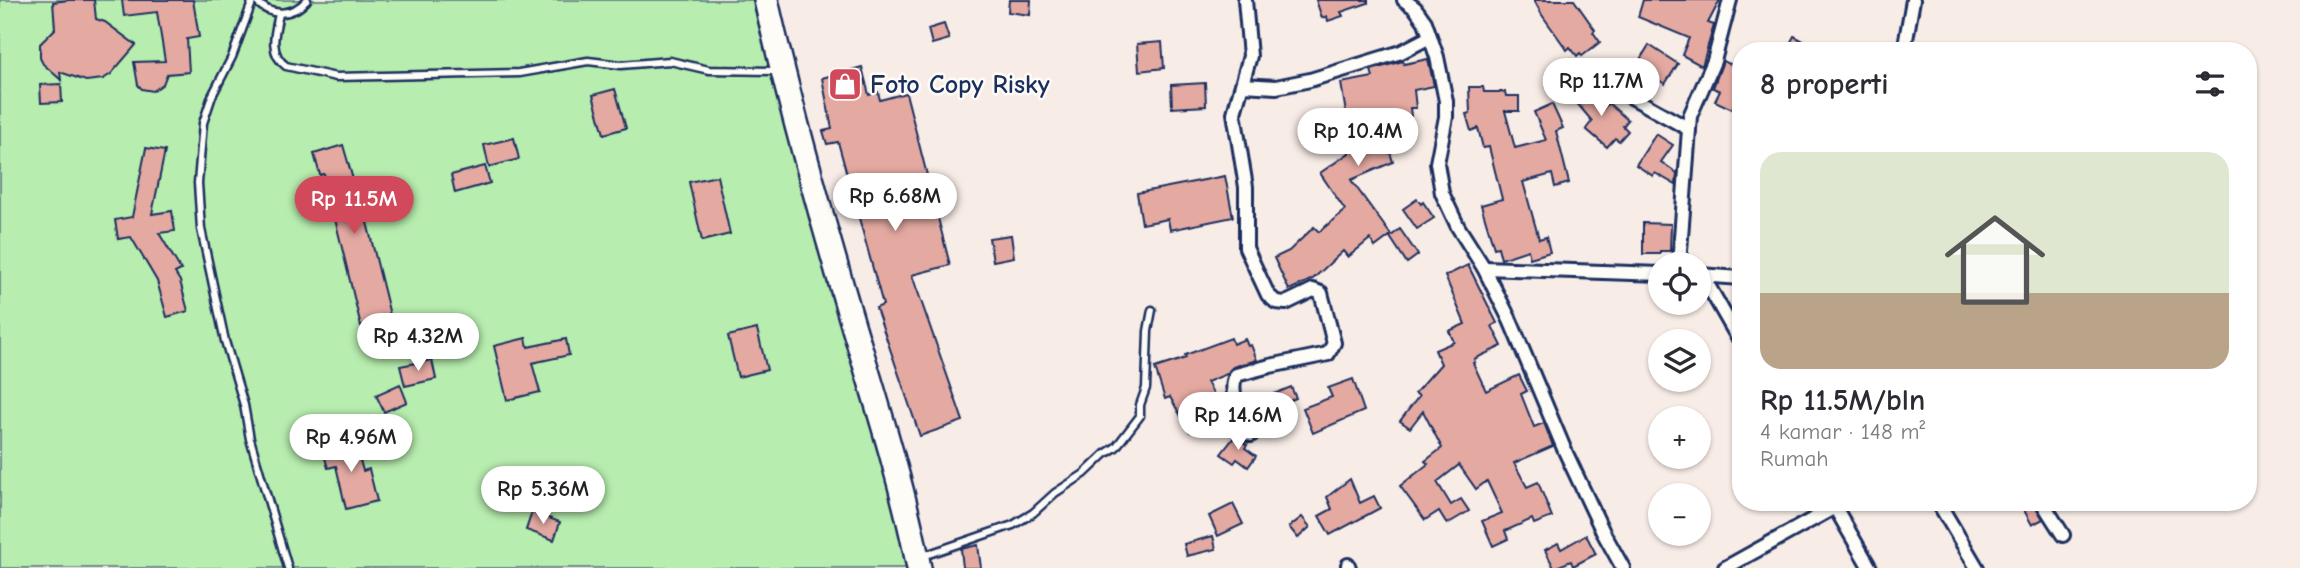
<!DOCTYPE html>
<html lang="id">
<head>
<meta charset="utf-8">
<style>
	body { margin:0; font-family:"Comic Neue",sans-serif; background:#f7f7f7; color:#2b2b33; height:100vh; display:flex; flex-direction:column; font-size:26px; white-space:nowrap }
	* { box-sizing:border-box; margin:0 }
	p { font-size:23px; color:#7c7c81 }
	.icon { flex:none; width:38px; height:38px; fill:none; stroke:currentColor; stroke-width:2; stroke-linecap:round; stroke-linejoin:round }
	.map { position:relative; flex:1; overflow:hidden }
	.sheet { position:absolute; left:1732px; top:42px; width:525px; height:469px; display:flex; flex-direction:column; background:#fff; border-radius:28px; box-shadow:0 2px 5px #0004 }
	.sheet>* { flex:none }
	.fabs { position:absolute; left:1648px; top:252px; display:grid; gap:14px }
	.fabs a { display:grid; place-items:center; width:63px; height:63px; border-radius:50%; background:#fff; box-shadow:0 2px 5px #0004; font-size:35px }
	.price { position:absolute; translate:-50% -60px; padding:0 16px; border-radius:24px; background:#fff; color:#222; font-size:23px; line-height:46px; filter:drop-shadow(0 2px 4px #0008) }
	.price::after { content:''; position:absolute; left:50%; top:42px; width:21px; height:16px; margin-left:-10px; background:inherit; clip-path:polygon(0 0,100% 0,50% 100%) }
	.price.current { background:#d1495b; color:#fff }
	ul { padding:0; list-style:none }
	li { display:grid; align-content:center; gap:14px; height:371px; padding:0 28px }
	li+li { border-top:2px solid #e1e1e2 }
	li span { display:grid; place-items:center; height:217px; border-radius:21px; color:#555 }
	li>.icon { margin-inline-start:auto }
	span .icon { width:126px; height:126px; fill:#fffc; stroke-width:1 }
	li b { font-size:30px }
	h2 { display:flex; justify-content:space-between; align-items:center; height:84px; padding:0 28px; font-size:30px }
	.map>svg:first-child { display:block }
	.green { fill:#b7edae; stroke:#698e86; stroke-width:2 }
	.building { fill:#e4aaa2; stroke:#1b2f5e; stroke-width:2 }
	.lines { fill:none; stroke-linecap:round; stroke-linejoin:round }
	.lane-casing { stroke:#1b2f5e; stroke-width:11 }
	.street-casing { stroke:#1b2f5e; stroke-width:18 }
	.highway-casing { stroke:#1b2f5e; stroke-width:28 }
	.lane { stroke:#fdfcf7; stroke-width:6 }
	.street { stroke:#fdfcf7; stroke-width:12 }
	.highway { stroke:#fdfcf7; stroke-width:23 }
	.labels { text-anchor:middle; stroke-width:5; stroke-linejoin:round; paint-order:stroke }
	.poi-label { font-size:26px; font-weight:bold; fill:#1b2f5e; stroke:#fdfcf7; text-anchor:start }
</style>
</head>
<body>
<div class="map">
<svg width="2300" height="568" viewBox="0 0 2300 568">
	<rect width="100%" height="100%" fill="#f8ece6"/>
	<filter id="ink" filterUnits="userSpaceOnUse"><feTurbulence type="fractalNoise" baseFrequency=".0143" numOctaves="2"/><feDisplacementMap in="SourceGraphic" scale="14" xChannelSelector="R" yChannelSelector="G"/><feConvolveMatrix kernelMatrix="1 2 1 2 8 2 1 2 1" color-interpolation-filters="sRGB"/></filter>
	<g filter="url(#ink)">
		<!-- green -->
		<polygon class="green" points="0,0 760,0 874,417 909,568 0,568"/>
		<!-- building -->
		<g class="building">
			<polygon points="69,0 94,0 96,19 105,22 136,45 111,74 103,79 86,81 60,72 61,80 43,64 40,58 40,44 55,29 53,2"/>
			<polygon points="122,0 193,0 199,37 187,39 189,72 167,74 163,84 153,91 142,89 138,85 134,62 165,61 157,12 124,16"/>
			<polygon points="1009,0 1031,0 1030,15 1008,12"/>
			<polygon points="1316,0 1368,0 1368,3 1341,12 1343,16 1328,21 1327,16 1322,18"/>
			<polygon points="1534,0 1574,0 1595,30 1593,32 1600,42 1582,56 1580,53 1577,56 1570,47 1567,50 1542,15"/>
			<polygon points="1643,0 1720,0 1708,23 1714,25 1702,66 1682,55 1689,38 1638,17"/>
			<polygon points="944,24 949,39 932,44 928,29"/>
			<polygon points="1794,36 1822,51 1786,51"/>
			<polygon points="1162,42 1164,68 1139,71 1137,44"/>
			<polygon points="1649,45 1678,64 1665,84 1636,66"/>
			<polygon points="1428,59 1434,86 1414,90 1416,108 1410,108 1411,116 1392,118 1392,128 1383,129 1393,162 1351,180 1391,235 1375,247 1370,239 1348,257 1343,251 1313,279 1289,290 1274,258 1289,251 1314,227 1319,232 1345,210 1320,173 1349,153 1341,121 1347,119 1341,83 1373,77 1371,70 1403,61 1404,64"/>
			<polygon points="1723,61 1741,69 1741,90 1732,109 1715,101 1720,91 1713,88"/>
			<polygon points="862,67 869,95 878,92 880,100 906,93 950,265 912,275 963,421 920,436 876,308 883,305 838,142 827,144 823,131 832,129 822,78"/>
			<polygon points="1205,83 1206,106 1172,108 1171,85"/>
			<polygon points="61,84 62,102 41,103 40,85"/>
			<polygon points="1584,85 1603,109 1608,103 1628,120 1623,126 1628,131 1619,141 1615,138 1607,147 1586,129 1592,121 1571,96"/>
			<polygon points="1469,87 1483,87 1484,92 1505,92 1506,96 1519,96 1519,111 1505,111 1515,148 1546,140 1534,112 1552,104 1563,128 1556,131 1569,183 1555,187 1552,174 1523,182 1539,239 1546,237 1550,252 1530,258 1528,250 1501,259 1498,247 1494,248 1481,205 1502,199 1489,147 1483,148 1478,128 1471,131 1466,114 1470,113"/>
			<polygon points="615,89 626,128 604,134 593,95"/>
			<polygon points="1656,134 1673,145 1661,162 1677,173 1676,185 1655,173 1653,176 1636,165"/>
			<polygon points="514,138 519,159 489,167 484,145"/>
			<polygon points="343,145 354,183 357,182 391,319 361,326 324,174 320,175 314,154"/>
			<polygon points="146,148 165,151 152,214 172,211 175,231 159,233 181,270 175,273 180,281 188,311 167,317 157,281 131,237 118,239 115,220 132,217"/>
			<polygon points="485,166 490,183 455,193 451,175"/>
			<polygon points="717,176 730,234 702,241 689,182"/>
			<polygon points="1225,176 1233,217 1170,230 1168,219 1142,224 1137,193"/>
			<polygon points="1417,199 1421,204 1423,202 1434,218 1417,229 1403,209"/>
			<polygon points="1643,223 1671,224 1670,251 1660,251 1660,254 1643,254"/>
			<polygon points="1400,229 1418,255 1407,263 1390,237"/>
			<polygon points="1011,235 1014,257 993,261 989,238"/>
			<polygon points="1468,265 1497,323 1492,326 1502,346 1474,359 1475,362 1473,363 1486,391 1519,375 1527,391 1521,394 1534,427 1544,423 1553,446 1514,463 1527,487 1538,482 1552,517 1534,524 1532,519 1505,531 1508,539 1493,546 1482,521 1502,513 1487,481 1476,489 1459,465 1437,482 1451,505 1461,499 1469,511 1447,524 1439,511 1425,520 1400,486 1428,464 1425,461 1442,448 1423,411 1410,428 1400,421 1419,396 1415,393 1441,364 1435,350 1454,342 1449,331 1465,324 1445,276"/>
			<polygon points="757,329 767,370 738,377 728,336"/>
			<polygon points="526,338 528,347 566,339 569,355 532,363 540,392 507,400 494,346"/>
			<polygon points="1231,338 1233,344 1245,339 1248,346 1251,345 1257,360 1233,367 1227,374 1207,382 1224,413 1190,432 1170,397 1165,399 1155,368 1186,358 1185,355"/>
			<polygon points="432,360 436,379 405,386 400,366"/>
			<polygon points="1353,379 1364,411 1313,433 1303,408 1332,397 1328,388"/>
			<polygon points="400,384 407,402 384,412 376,395"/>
			<polygon points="1291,387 1296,398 1272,409 1267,397"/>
			<polygon points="1235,436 1247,445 1245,448 1256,456 1248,467 1237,459 1234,463 1221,454"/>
			<polygon points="354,439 363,471 369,469 377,501 346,509 336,466 328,468 322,448"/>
			<polygon points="1350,479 1360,503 1374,496 1380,508 1330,535 1319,516 1332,509 1327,497"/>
			<polygon points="1233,504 1243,524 1218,536 1209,516"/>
			<polygon points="2034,504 2043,519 2032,525 2024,510"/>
			<polygon points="532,512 560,522 554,540 526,530"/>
			<polygon points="1302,517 1310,527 1298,538 1289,527"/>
			<polygon points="1586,535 1596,554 1573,566 1571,561 1554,568 1545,550 1558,543 1561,549"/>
			<polygon points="1213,536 1216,549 1187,556 1184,544"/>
			<polygon points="978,545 981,568 963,568 961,549"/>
		</g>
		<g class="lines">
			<!-- lane casing -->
			<g class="lane-casing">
				<g id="lane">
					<polyline points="253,0 232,57 212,96 203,123 198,183 201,229 225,341 244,405 250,439 288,568"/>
					<path d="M255,0C270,17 292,17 307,0"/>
					<path d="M279,14C275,32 268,53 286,66L336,77L519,73L588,61L621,65L670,61L709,70L777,71"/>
					<polyline points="923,556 1013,525 1033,513 1055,493 1084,474 1105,454 1116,447 1140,416 1140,405 1146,388 1148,331 1152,310"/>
				</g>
			</g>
			<!-- street casing -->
			<g class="street-casing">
				<g id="street">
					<path d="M1245,0L1250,56L1234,113L1246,187V248L1268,295L1276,302L1286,303L1313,290L1321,293L1334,343L1328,354L1270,366L1236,375C1227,394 1243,417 1251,435"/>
					<polyline points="1404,0 1415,8 1425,22 1437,57 1446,101 1446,117 1437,163 1442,193 1458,227 1484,268 1510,320 1565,451 1603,532 1623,568"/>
					<polyline points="1904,51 1913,0"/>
					<polyline points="1590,74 1689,129"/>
					<polyline points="1243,85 1276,87 1310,80 1401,52 1430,37"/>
					<polyline points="1679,264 1690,116 1714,61 1730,0"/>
					<polyline points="1484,268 1661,274"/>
					<polyline points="1699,275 1741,278"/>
					<polyline points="1702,275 1737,336"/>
					<polyline points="1832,502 1870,568"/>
					<polyline points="1938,502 1977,568"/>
					<polyline points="2042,502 2063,535"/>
					<polyline points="1348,565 1349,568"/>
					<polyline points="1725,568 1844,502"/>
				</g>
			</g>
			<!-- highway casing -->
			<g class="highway-casing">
				<path id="highway" d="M766,0C791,110 822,220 854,328C878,407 903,486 919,568"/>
			</g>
			<!-- lane -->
			<use href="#lane" class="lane"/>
			<!-- street -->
			<use href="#street" class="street"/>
			<!-- highway -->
			<use href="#highway" class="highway"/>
		</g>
	</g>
	<!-- icons -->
	<defs>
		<g id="shop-square" transform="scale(1.75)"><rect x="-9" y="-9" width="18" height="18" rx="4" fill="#d1495b" stroke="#fdfcf7"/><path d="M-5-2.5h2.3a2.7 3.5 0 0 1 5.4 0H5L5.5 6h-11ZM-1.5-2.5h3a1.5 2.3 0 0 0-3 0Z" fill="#fff"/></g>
	</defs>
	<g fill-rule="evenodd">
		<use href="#shop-square" x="845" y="84"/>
	</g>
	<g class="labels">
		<!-- poi labels -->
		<g class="poi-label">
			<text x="870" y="93">Foto Copy Risky</text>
		</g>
	</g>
</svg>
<div class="fabs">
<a><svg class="icon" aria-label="locate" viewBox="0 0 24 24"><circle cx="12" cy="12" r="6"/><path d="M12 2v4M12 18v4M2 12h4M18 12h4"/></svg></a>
<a><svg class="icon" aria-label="layers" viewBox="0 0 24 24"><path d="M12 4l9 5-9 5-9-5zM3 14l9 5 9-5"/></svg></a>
<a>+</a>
<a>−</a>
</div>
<b class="price" style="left:1601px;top:118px">Rp 11.7M</b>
<b class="price" style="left:1358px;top:168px">Rp 10.4M</b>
<b class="price" style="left:895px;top:233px">Rp 6.68M</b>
<b class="price current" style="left:354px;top:236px">Rp 11.5M</b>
<b class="price" style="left:418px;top:373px">Rp 4.32M</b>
<b class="price" style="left:1238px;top:452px">Rp 14.6M</b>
<b class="price" style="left:351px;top:474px">Rp 4.96M</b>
<b class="price" style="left:543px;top:526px">Rp 5.36M</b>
<section class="sheet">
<h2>8 properti<svg class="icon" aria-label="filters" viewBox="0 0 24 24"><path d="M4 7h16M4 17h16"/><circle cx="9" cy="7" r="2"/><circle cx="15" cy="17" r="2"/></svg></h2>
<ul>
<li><span style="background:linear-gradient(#dfe7d0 65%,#b9a48a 0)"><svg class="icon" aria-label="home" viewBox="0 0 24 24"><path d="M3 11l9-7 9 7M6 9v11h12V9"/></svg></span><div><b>Rp 11.5M/bln</b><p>4 kamar · 148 m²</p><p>Rumah</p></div></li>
</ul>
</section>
</div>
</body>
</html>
